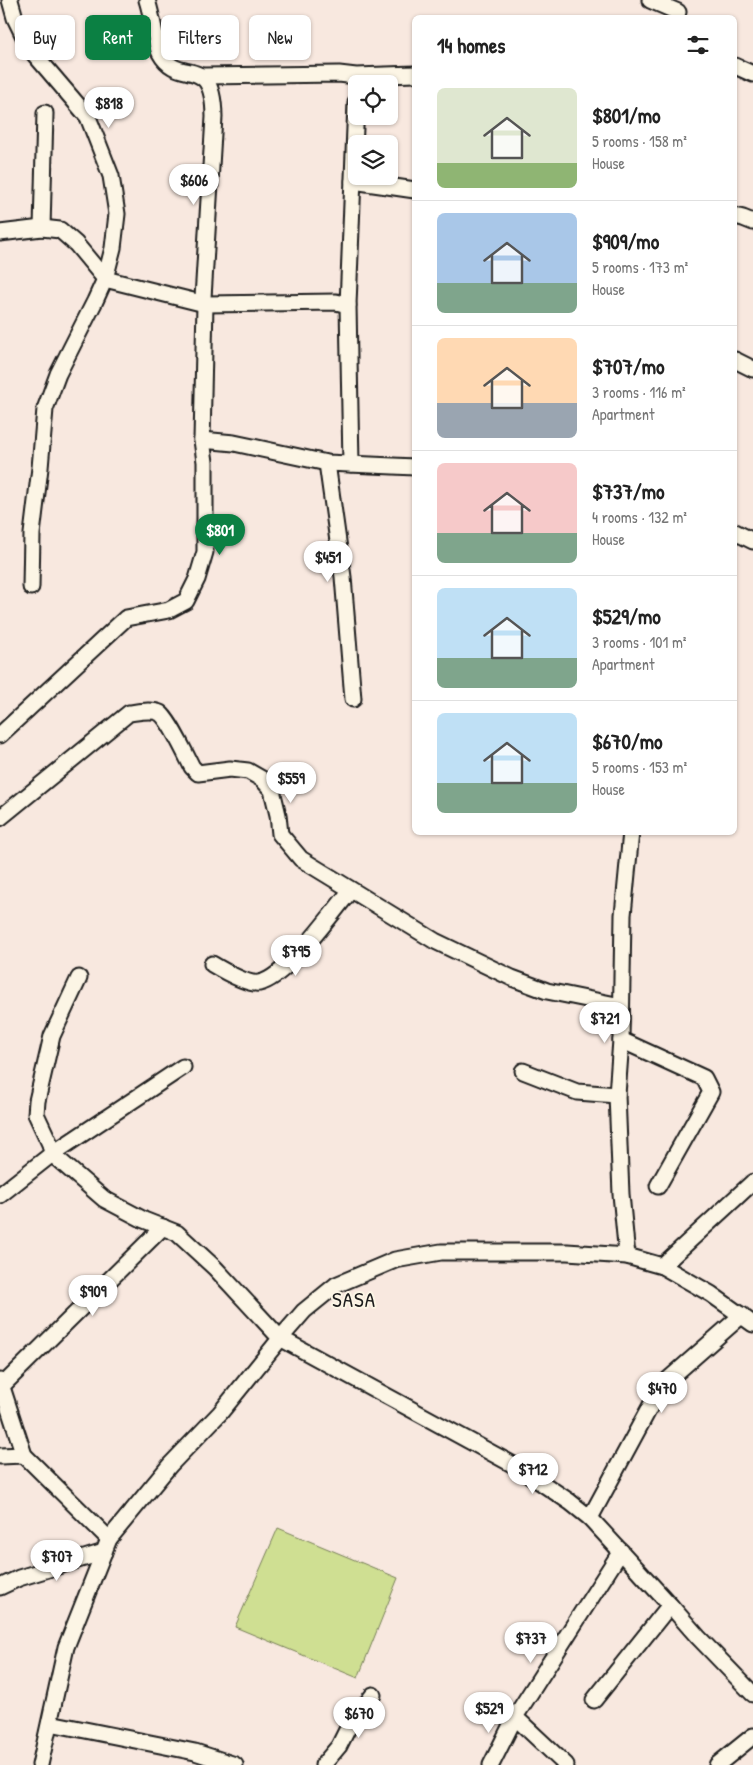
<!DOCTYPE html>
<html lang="en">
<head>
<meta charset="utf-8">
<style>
	body { margin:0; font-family:"Patrick Hand",sans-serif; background:#f2f2f2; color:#222; height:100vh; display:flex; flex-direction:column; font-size:19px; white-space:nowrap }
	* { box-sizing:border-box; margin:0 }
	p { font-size:16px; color:#767676 }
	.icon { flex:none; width:28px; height:28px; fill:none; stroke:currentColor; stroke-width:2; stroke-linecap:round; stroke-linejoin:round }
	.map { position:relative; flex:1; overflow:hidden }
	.side { position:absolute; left:412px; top:15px; width:325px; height:820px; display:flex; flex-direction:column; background:#fff; border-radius:8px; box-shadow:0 1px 4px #0004 }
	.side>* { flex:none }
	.top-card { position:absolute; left:15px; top:15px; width:322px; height:45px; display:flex; gap:10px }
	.tools { position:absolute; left:348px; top:75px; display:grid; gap:10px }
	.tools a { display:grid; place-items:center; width:50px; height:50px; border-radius:8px; background:#fff; box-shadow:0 1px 4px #0004; font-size:25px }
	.price { position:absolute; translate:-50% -42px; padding:0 11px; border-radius:18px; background:#fff; color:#222; font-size:16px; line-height:32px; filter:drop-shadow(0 1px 2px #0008) }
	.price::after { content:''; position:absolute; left:50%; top:30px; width:15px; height:11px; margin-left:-8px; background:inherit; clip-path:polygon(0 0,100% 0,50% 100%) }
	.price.on { background:#0b8043; color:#fff }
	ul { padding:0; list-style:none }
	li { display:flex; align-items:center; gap:15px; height:125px; padding:0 25px }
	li+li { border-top:1px solid #e0e0e0 }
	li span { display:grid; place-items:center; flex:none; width:140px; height:100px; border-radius:8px; color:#555 }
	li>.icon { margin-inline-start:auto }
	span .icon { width:60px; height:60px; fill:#fffc; stroke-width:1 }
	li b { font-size:21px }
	h2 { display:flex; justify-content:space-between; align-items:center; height:60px; padding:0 25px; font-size:21px }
	.pill { padding:0 18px; border-radius:8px; background:#fff; box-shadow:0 1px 4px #0004; font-size:18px; line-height:45px }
	.pill.on { background:#0b8043; color:#fff }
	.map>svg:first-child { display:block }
	.green { fill:#cfdf92; stroke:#767e57 }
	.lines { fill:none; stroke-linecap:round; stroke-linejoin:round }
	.minor-casing { stroke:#1c1c1c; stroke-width:19 }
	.minor { stroke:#fcf5e5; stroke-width:15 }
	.labels { text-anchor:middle; stroke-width:4; stroke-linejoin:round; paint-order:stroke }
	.quarter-label { font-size:21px; letter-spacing:1px; fill:#1c1c1c; stroke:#fcf5e5 }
</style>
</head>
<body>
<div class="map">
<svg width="753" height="1765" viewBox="0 0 753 1765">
	<rect width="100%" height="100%" fill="#f8e8df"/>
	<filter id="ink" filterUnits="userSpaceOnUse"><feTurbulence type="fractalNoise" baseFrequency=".02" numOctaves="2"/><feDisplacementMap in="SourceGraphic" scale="10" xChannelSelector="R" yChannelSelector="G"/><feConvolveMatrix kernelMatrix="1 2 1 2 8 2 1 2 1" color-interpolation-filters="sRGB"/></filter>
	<g filter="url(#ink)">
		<!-- green -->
		<polygon class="green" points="278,1528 398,1578 358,1678 235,1627"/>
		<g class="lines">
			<!-- minor casing -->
			<g class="minor-casing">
				<g id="minor">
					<polyline points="10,0 15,18 30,49 88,117 111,176 117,214 113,248 105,279 95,301 58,374 45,409 40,468 32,534 31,587"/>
					<path d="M147,0C151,13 153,25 156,38C157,43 158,49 160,53C179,88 213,50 214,117L203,298L205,304L202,440"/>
					<polyline points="650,0 678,12"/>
					<polyline points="735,66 753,74"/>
					<polyline points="203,76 339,74 356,76 415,74"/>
					<polyline points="353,181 415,190"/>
					<polyline points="735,216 743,218 753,222"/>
					<polyline points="42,228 45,113"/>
					<polyline points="0,233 42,228 60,230 76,244 105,279 205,304 336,302 348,305"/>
					<polyline points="735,360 753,369"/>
					<polyline points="327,463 343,577 353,699"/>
					<polyline points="351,464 348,305 356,102"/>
					<polyline points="735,532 753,541"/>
					<polyline points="0,735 126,618 169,610 186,601 197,579 205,552 205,462 202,440 234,443 327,463 415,467"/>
					<path d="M0,818L129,713C138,712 152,709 160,713C169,719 186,755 192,767L198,773L230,769L248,771L262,779L272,790L278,815L280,834L301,859L435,941L512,978L547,991L621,1006"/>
					<path d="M212,964C222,970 248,985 259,983C285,979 333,912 351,890"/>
					<polyline points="621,1040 704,1078 711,1092 658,1186"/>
					<polyline points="183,1067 52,1154 104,1199 144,1220 177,1233 215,1268 280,1338 521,1469 570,1502 590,1518 670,1605 698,1637 753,1694"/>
					<polyline points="523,1071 577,1092 617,1095"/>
					<polyline points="0,1195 52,1154 50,1144 36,1114 37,1101 52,1036 79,978"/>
					<polyline points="627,1256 621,1194 617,1095 621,1040 623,915 631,832"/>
					<polyline points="662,1266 753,1182"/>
					<polyline points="0,1381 24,1455 109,1539"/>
					<polyline points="2,1386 163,1227"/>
					<polyline points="0,1456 24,1455"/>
					<polyline points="590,1518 657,1394 669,1379 742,1315"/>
					<polyline points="0,1587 19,1578 104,1552"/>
					<polyline points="594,1700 670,1605"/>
					<polyline points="50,1723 195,1752 235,1765"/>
					<polyline points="40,1765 66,1647 109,1539 170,1465 220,1413 284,1334 304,1311 336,1285 395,1260 441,1252 567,1252 627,1256 662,1266 711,1294 753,1324"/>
					<polyline points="323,1765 339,1746 348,1728 373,1695"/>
					<polyline points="491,1765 515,1717"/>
					<polyline points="566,1765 515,1717 621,1551"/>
					<polyline points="717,1765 753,1736"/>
				</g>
			</g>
			<!-- minor -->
			<use href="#minor" class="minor"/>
		</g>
	</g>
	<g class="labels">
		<!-- quarter labels -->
		<g class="quarter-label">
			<text x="354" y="1307">SASA</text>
		</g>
	</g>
</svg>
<div class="tools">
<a><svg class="icon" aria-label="locate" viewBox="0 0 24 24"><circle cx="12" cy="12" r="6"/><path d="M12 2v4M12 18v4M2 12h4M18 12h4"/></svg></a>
<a><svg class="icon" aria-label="layers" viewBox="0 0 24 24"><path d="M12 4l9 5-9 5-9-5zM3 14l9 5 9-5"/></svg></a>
</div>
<b class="price" style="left:109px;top:129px">$818</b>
<b class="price" style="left:194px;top:206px">$606</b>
<b class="price on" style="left:220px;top:556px">$801</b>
<b class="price" style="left:328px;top:583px">$451</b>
<b class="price" style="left:291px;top:804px">$559</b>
<b class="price" style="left:296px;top:977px">$795</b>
<b class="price" style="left:605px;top:1044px">$721</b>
<b class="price" style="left:93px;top:1317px">$909</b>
<b class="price" style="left:662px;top:1414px">$470</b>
<b class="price" style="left:533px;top:1495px">$712</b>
<b class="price" style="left:57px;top:1582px">$707</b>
<b class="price" style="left:531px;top:1664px">$737</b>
<b class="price" style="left:489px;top:1734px">$529</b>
<b class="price" style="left:359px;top:1739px">$670</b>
<div class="top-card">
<a class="pill">Buy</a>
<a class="pill on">Rent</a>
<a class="pill">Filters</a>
<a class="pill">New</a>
</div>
<section class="side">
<h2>14 homes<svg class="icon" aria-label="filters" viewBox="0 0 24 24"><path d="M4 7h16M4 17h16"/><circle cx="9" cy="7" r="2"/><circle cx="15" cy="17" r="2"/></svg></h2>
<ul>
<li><span style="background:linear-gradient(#dfe7d0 75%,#8fb573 0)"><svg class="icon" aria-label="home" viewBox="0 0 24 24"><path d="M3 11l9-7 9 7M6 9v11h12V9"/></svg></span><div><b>$801/mo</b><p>5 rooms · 158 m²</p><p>House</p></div></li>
<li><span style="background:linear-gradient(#a9c7e8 70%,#7fa58c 0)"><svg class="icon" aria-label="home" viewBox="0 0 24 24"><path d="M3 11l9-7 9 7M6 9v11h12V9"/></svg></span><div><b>$909/mo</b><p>5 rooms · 173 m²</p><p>House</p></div></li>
<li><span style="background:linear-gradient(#ffd9b3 65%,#9aa5b1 0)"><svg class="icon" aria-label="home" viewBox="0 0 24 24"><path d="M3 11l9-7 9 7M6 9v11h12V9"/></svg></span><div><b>$707/mo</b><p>3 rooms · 116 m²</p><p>Apartment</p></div></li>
<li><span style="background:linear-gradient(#f6c9c9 70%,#7fa58c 0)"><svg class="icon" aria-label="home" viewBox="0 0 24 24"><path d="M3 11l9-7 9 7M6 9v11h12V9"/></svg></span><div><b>$737/mo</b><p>4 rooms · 132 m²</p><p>House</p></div></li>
<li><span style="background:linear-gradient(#bfe0f5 70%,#7fa58c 0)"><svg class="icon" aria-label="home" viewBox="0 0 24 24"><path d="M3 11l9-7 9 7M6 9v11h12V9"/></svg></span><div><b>$529/mo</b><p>3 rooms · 101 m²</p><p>Apartment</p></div></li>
<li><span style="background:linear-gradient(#bfe0f5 70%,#7fa58c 0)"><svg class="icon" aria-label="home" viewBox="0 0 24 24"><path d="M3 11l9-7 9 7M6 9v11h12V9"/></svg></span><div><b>$670/mo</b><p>5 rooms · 153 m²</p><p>House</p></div></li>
</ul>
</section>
</div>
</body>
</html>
